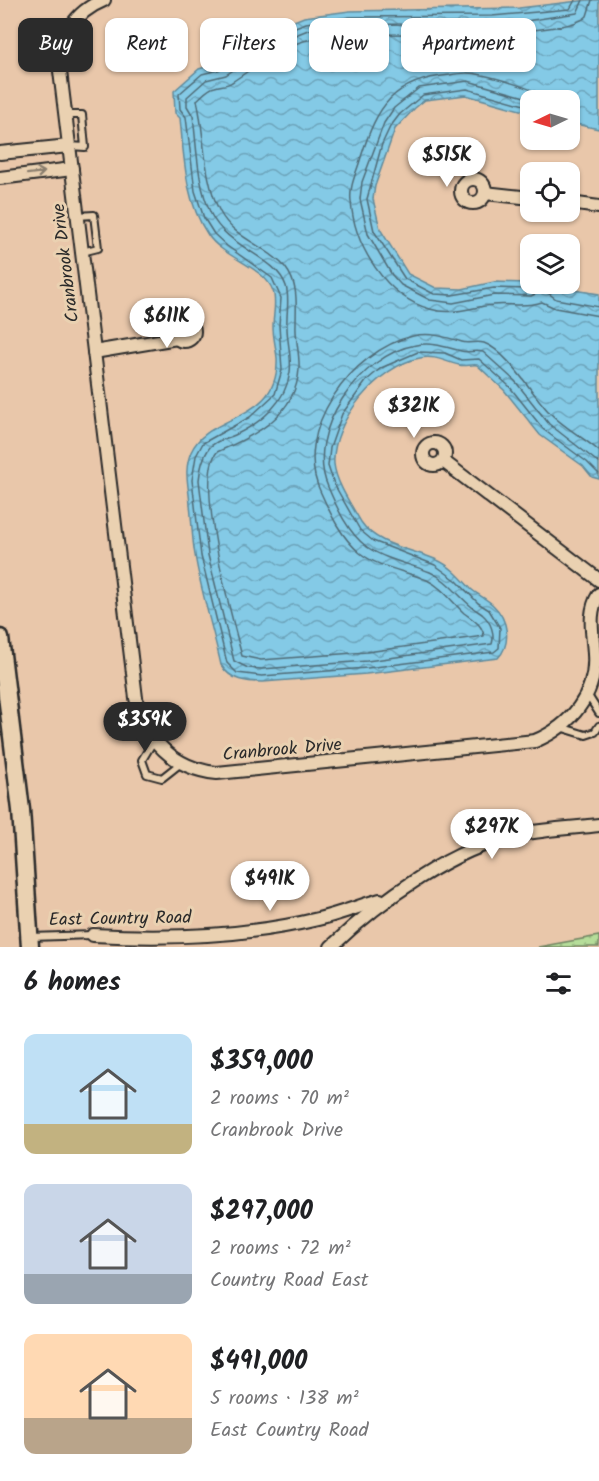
<!DOCTYPE html>
<html lang="en">
<head>
<meta charset="utf-8">
<style>
	body { margin:0; font-family:Kalam,sans-serif; background:#f2f2f2; color:#202124; height:100vh; display:flex; flex-direction:column; font-size:22px; white-space:nowrap }
	* { box-sizing:border-box; margin:0 }
	p { font-size:20px; color:#757577 }
	.icon { flex:none; width:33px; height:33px; fill:none; stroke:currentColor; stroke-width:2; stroke-linecap:round; stroke-linejoin:round }
	.map { position:relative; height:947px; overflow:hidden }
	.side { display:flex; flex-direction:column; background:#fff; flex:1 }
	.side>* { flex:none }
	.top-card { position:absolute; left:18px; top:18px; width:564px; height:54px; display:flex; gap:12px }
	.needle { width:39px; rotate:265deg }
	.tools { position:absolute; left:520px; top:90px; display:grid; gap:12px }
	.tools a { display:grid; place-items:center; width:60px; height:60px; border-radius:12px; background:#fff; box-shadow:0 2px 4px #0004; font-size:30px }
	.price { position:absolute; translate:-50% -51px; padding:0 14px; border-radius:21px; background:#fff; color:#222; font-size:20px; line-height:39px; filter:drop-shadow(0 2px 3px #0008) }
	.price::after { content:''; position:absolute; left:50%; top:36px; width:18px; height:14px; margin-left:-9px; background:inherit; clip-path:polygon(0 0,100% 0,50% 100%) }
	.price.active { background:#2b2b2b; color:#fff }
	ul { padding:0; list-style:none }
	li { display:flex; align-items:center; gap:18px; height:150px; padding:0 24px }
	li span { display:grid; place-items:center; flex:none; width:168px; height:120px; border-radius:12px; color:#555 }
	li>.icon { margin-inline-start:auto }
	span .icon { width:72px; height:72px; fill:#fffc; stroke-width:1 }
	li b { font-size:26px }
	h2 { display:flex; justify-content:space-between; align-items:center; height:72px; padding:0 24px; font-size:26px }
	.tag { padding:0 21px; border-radius:12px; background:#fff; box-shadow:0 2px 4px #0004; font-size:21px; line-height:54px }
	.tag.active { background:#2b2b2b; color:#fff }
	.map>svg:first-child { display:block }
	.grass { fill:url(#grass-dots); stroke:#708462; stroke-width:1.5 }
	.water { fill:url(#water-waves); stroke:#608a9b; stroke-width:1.5 }
	.lines { fill:none; stroke-linecap:round; stroke-linejoin:round }
	.shore { stroke:#4f6b76; stroke-width:1.5 }
	.lane-casing { stroke:#2b2b2b; stroke-width:10 }
	.street-casing { stroke:#2b2b2b; stroke-width:16 }
	.secondary-casing { stroke:#2b2b2b; stroke-width:21 }
	.lane { stroke:#ead1b1; stroke-width:6 }
	.street { stroke:#ead1b1; stroke-width:12 }
	.secondary { stroke:#ead1b1; stroke-width:16 }
	.oneway { stroke:#8a7e6e }
	.labels { text-anchor:middle; stroke-width:6; stroke-linejoin:round; paint-order:stroke }
	.street-label { font-size:18px; fill:#2b2b2b; stroke:#ead1b1 }
</style>
</head>
<body>
<div class="map">
<svg width="599" height="947" viewBox="0 0 599 947">
	<defs>
		<pattern id="grass-dots" width="8" height="8" patternUnits="userSpaceOnUse" patternTransform="scale(1.5)"><rect width="8" height="8" fill="#b5dd99"/><path d="M2 2h.1M6 6h.1" fill="none" stroke="#9cbe84" stroke-width="1.8" stroke-linecap="round"/></pattern>
		<pattern id="water-waves" width="16" height="10" patternUnits="userSpaceOnUse" patternTransform="scale(1.5)"><rect width="16" height="10" fill="#84cae6"/><path d="M0 5q4-4 8 0t8 0" fill="none" stroke="#6ca4bb"/></pattern>
	</defs>
	<rect width="100%" height="100%" fill="#e9c7aa"/>
	<filter id="ink" filterUnits="userSpaceOnUse"><feTurbulence type="fractalNoise" baseFrequency=".0167" numOctaves="2"/><feDisplacementMap in="SourceGraphic" scale="12" xChannelSelector="R" yChannelSelector="G"/><feConvolveMatrix kernelMatrix="1 2 1 2 8 2 1 2 1" color-interpolation-filters="sRGB"/></filter>
	<g filter="url(#ink)">
		<!-- grass -->
		<polygon class="grass" points="599,936 599,947 538,947"/>
		<!-- water -->
		<path class="water" d="M588,0H599V129L570,123V100H531V113L466,95L425,100L415,108L395,129L375,186L373,199L380,229L408,274L436,288L462,289L494,282L529,283L599,294V479L592,477L583,466L540,435L504,390L477,365C471,364 465,367 459,365C445,362 436,355 420,358C379,365 331,422 334,464C336,483 352,506 361,522C377,546 413,549 437,560C451,566 461,578 471,589C478,595 487,599 493,605C508,619 512,643 498,658L366,674L263,682C246,682 231,681 221,665C213,629 201,592 195,555C192,539 192,522 190,505C189,486 183,471 191,452C208,412 280,423 277,358C276,348 273,337 273,327C273,315 277,302 273,291C265,267 223,258 208,235C185,201 184,158 180,118L175,113L174,91L199,69L219,63L264,33L304,17L350,11L519,8Z"/>
		<g class="lines">
			<!-- shore -->
			<g class="shore">
				<polyline points="575,0 570,9 492,16 350,17 306,23 266,38 222,69 202,74 179,94 180,109 186,117 195,191 204,218 214,234 227,246 272,278 281,298 279,325 282,370 275,394 250,417 203,443 196,456 192,480 201,556 227,663 237,673 262,676 367,668 494,652 499,648 500,628 489,610 478,603 457,581 435,565 373,541 360,530 334,484 328,466 330,448 342,414 367,380 381,368 418,352 445,353 461,360 479,359 509,386 544,430 587,462 599,474"/>
				<path d="M583,0L577,13L520,22L350,25L308,30L270,45L226,75L206,80L187,97V106L193,116C197,148 197,184 211,214C227,248 276,256 286,286C290,300 286,313 287,327C287,342 292,357 290,372C286,402 261,423 235,435C226,439 213,441 208,450C202,459 200,470 199,480L208,555L234,661L248,668L262,669L367,661L492,644C495,634 491,622 483,615C480,612 475,610 472,607C458,596 447,579 430,572C410,564 386,560 367,547C348,533 337,508 328,487C304,432 361,354 416,345C433,342 445,347 461,351C468,353 475,350 483,352L515,381L549,424L599,463"/>
				<path d="M592,0L587,16C564,42 361,28 312,39C281,45 258,65 232,82C227,86 221,85 215,87C208,88 202,96 197,100C205,135 203,179 220,212C234,239 266,245 285,267C299,285 296,303 296,324C295,339 300,354 299,369C296,415 255,436 217,452C194,480 232,619 242,656L261,660L367,652L484,636C482,624 473,620 464,613C452,602 442,587 427,580C406,571 379,568 360,553C341,537 331,515 321,493C291,432 352,350 413,336C430,332 446,337 462,342C468,344 476,341 484,343C507,351 532,394 549,412C563,427 583,437 599,451"/>
				<polyline points="535,100 468,81 419,88 394,108 384,123 362,182 360,199 368,234 392,275 401,285 430,300 453,303 494,295 531,296 544,290 556,299 599,307"/>
				<path d="M549,100C540,90 497,78 482,75C470,72 462,73 450,75C393,80 377,106 361,157C357,172 349,186 351,201C354,246 386,297 430,309C452,316 471,307 493,305C509,303 526,308 542,302L555,308L599,316"/>
				<polyline points="531,107 467,89 423,95 400,114 390,127 382,144 367,199 374,231 405,279 434,294 452,295 494,288 530,289 537,284"/>
			</g>
			<!-- lane casing -->
			<g class="lane-casing">
				<g id="lane">
					<polyline points="66,115 82,115 85,147 70,146"/>
					<polyline points="77,216 94,215 98,248 82,252"/>
					<polyline points="587,694 599,713"/>
					<polyline points="560,727 586,735 595,732 599,726"/>
					<polyline points="154,740 142,760 147,774 162,778 181,763"/>
					<polyline points="31,937 93,935"/>
				</g>
			</g>
			<!-- street casing -->
			<g class="street-casing">
				<g id="street">
					<path d="M104,0C72,13 60,38 60,71L136,698C144,739 174,769 217,773L535,741C571,726 597,694 594,654C593,633 587,613 599,594"/>
					<polyline points="0,153 69,146"/>
					<polyline points="0,178 72,169"/>
					<circle cx="473" cy="191" r="12"/>
					<polyline points="485,193 531,198"/>
					<polyline points="570,203 599,207"/>
					<circle cx="184" cy="331" r="10"/>
					<polyline points="94,352 177,338"/>
					<circle cx="434" cy="454" r="11"/>
					<polyline points="443,461 599,580"/>
					<path d="M93,935C168,939 245,937 318,919C339,914 359,906 380,900"/>
					<path d="M331,947C379,901 455,846 522,834C547,829 573,828 599,825"/>
				</g>
			</g>
			<!-- secondary casing -->
			<g class="secondary-casing">
				<polyline id="secondary" points="0,638 21,810 30,947"/>
			</g>
			<!-- lane -->
			<use href="#lane" class="lane"/>
			<!-- street -->
			<use href="#street" class="street"/>
			<!-- secondary -->
			<use href="#secondary" class="secondary"/>
		</g>
		<!-- one-way arrows -->
		<defs><path id="oneway-shaft" d="M-6 0H5M1.5-3L5.5 0L1.5 3" fill="none" stroke-width="1.6" stroke-linecap="round" stroke-linejoin="round" transform="scale(1.5)"/></defs>
		<use class="oneway" href="#oneway-shaft" transform="translate(36 173) rotate(-7)"/>
	</g>
	<g class="labels">
		<!-- street labels -->
		<g class="street-label">
			<text transform="translate(65 263) rotate(-97)" y="6">Cranbrook Drive</text>
			<text transform="translate(282 749) rotate(-5)" y="6">Cranbrook Drive</text>
			<text transform="translate(120 918) rotate(-1)" y="6">East Country Road</text>
		</g>
	</g>
</svg>
<div class="tools">
<a><svg class="needle" viewBox="-14 -14 28 28"><path d="M0-13l5 13h-10z" fill="#e53935"/><path d="M0 13l5-13h-10z" fill="#757577"/></svg></a>
<a><svg class="icon" aria-label="locate" viewBox="0 0 24 24"><circle cx="12" cy="12" r="6"/><path d="M12 2v4M12 18v4M2 12h4M18 12h4"/></svg></a>
<a><svg class="icon" aria-label="layers" viewBox="0 0 24 24"><path d="M12 4l9 5-9 5-9-5zM3 14l9 5 9-5"/></svg></a>
</div>
<b class="price" style="left:447px;top:188px">$515K</b>
<b class="price" style="left:167px;top:349px">$611K</b>
<b class="price" style="left:414px;top:439px">$321K</b>
<b class="price active" style="left:145px;top:753px">$359K</b>
<b class="price" style="left:492px;top:860px">$297K</b>
<b class="price" style="left:270px;top:912px">$491K</b>
<div class="top-card">
<a class="tag active">Buy</a>
<a class="tag">Rent</a>
<a class="tag">Filters</a>
<a class="tag">New</a>
<a class="tag">Apartment</a>
</div>
</div>
<section class="side">
<h2>6 homes<svg class="icon" aria-label="filters" viewBox="0 0 24 24"><path d="M4 7h16M4 17h16"/><circle cx="9" cy="7" r="2"/><circle cx="15" cy="17" r="2"/></svg></h2>
<ul>
<li><span style="background:linear-gradient(#bfe0f5 75%,#c2b280 0)"><svg class="icon" aria-label="home" viewBox="0 0 24 24"><path d="M3 11l9-7 9 7M6 9v11h12V9"/></svg></span><div><b>$359,000</b><p>2 rooms · 70 m²</p><p>Cranbrook Drive</p></div></li>
<li><span style="background:linear-gradient(#c9d6e8 75%,#9aa5b1 0)"><svg class="icon" aria-label="home" viewBox="0 0 24 24"><path d="M3 11l9-7 9 7M6 9v11h12V9"/></svg></span><div><b>$297,000</b><p>2 rooms · 72 m²</p><p>Country Road East</p></div></li>
<li><span style="background:linear-gradient(#ffd9b3 70%,#b9a48a 0)"><svg class="icon" aria-label="home" viewBox="0 0 24 24"><path d="M3 11l9-7 9 7M6 9v11h12V9"/></svg></span><div><b>$491,000</b><p>5 rooms · 138 m²</p><p>East Country Road</p></div></li>
</ul>
</section>
</body>
</html>
